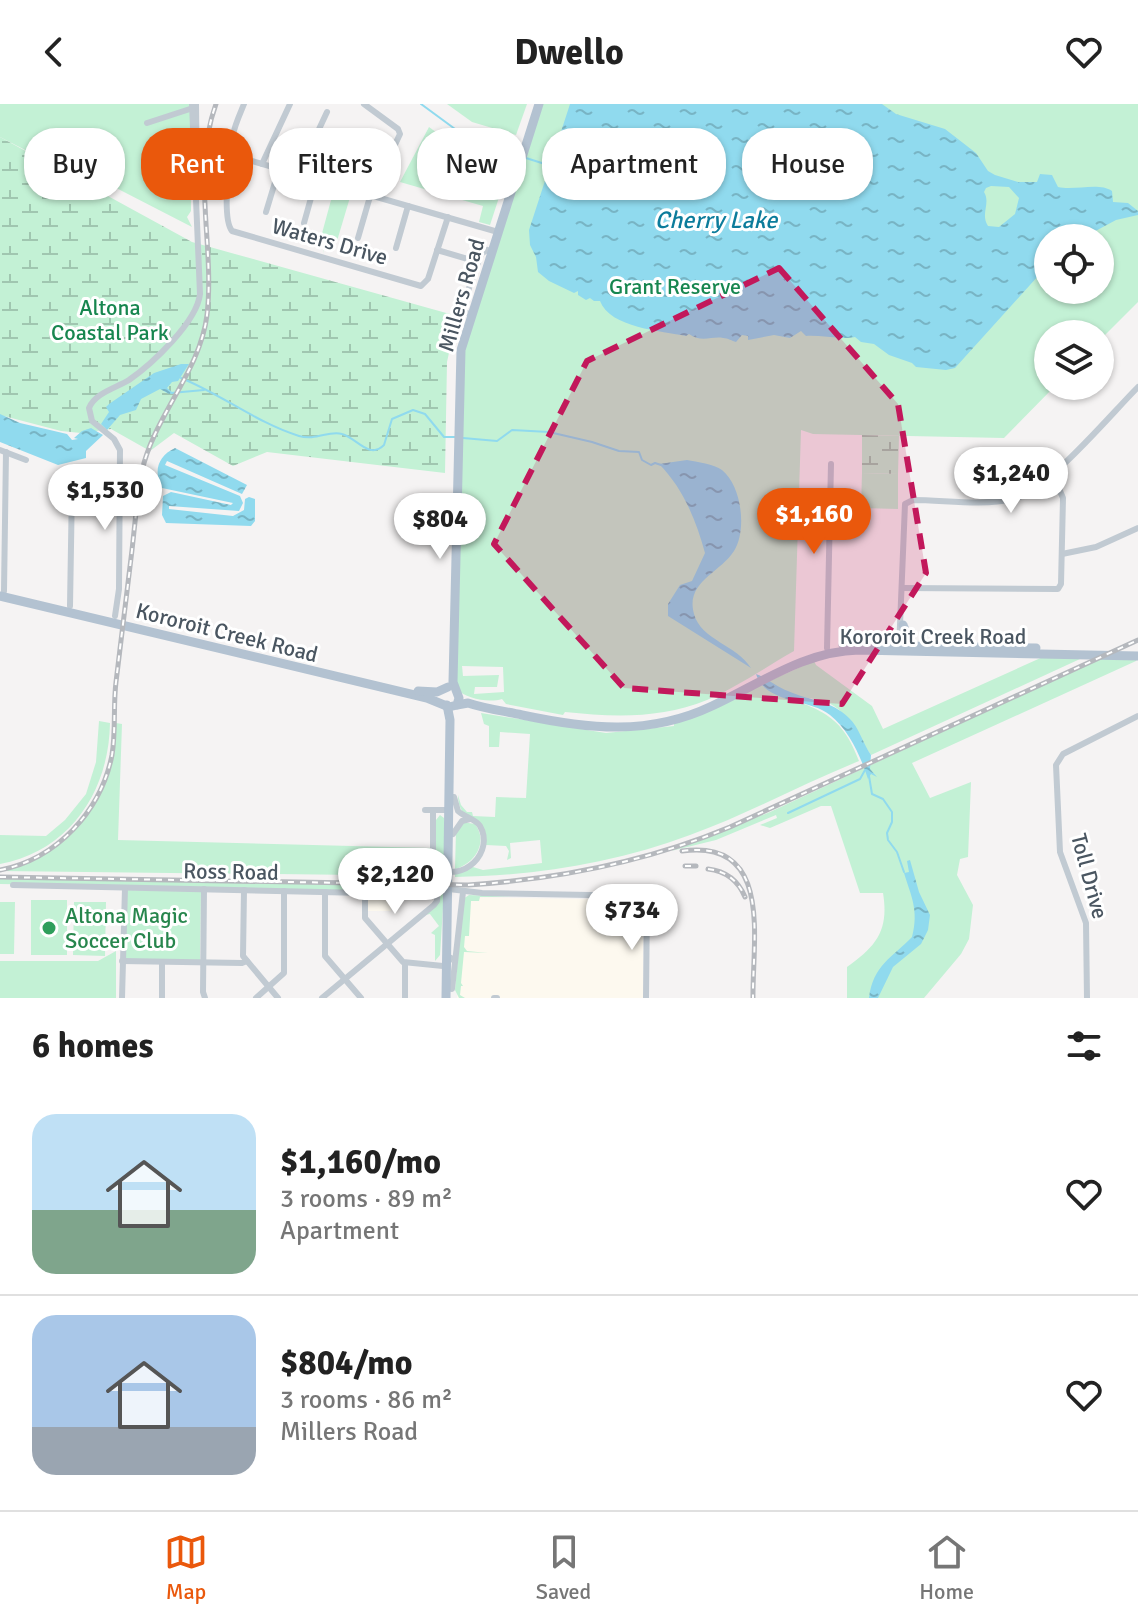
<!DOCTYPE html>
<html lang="en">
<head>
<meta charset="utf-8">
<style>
	body { margin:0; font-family:Signika,sans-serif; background:#f6f6f6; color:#222; height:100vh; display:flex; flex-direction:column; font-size:30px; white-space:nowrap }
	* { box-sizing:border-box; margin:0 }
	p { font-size:26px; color:#767676 }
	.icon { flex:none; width:44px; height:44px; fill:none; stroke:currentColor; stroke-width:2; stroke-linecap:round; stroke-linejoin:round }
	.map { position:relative; height:894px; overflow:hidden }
	.drawer { display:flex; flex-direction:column; background:#fff; flex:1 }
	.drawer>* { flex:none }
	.banner { position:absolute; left:24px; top:24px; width:1090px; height:72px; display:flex; gap:16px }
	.controls { position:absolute; left:1034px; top:120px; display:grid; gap:16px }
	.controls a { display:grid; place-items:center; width:80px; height:80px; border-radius:50%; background:#fff; box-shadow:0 2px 6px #0004; font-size:40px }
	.price { position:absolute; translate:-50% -68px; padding:0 18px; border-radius:28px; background:#fff; color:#222; font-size:26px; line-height:52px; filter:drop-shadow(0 2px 4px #0008) }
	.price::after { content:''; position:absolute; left:50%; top:48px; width:24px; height:18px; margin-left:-12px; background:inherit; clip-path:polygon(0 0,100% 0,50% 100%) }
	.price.active { background:#ea580c; color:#fff }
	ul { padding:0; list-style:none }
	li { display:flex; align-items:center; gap:24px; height:200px; padding:0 32px }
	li+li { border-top:2px solid #e0e0e0 }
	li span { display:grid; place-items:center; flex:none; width:224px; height:160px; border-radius:24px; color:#555 }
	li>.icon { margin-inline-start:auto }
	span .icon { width:96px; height:96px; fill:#fffc; stroke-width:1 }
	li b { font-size:34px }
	h2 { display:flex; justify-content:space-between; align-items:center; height:96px; padding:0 32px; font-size:34px }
	.tag { padding:0 28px; border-radius:32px; background:#fff; box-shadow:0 2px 6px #0004; font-size:28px; line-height:72px }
	.tag.active { background:#ea580c; color:#fff }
	header { display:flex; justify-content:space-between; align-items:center; height:104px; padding:0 32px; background:#fff; font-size:36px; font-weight:700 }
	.tab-bar { display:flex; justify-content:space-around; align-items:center; height:112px; border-top:2px solid #e0e0e0; background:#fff; font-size:22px; color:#767676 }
	.tab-bar a { display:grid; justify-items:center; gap:4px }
	.tab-bar .active { color:#ea580c }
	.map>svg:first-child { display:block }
	.commercial { fill:#fdf9ef }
	.green { fill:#c3f1d5; fill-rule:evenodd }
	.wetland { fill:url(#wetland-marsh) }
	.water { fill:url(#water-ripples); fill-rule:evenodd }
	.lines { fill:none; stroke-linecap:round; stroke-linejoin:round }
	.stream { stroke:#90daee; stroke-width:2 }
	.minor { stroke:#c1cad2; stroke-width:6 }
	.major { stroke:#b3c2d1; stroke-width:9 }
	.rail-casing { stroke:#b5b8bd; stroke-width:5 }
	.rail { stroke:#fff; stroke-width:2; stroke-dasharray:6; stroke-linecap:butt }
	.marked { fill:#c2185b; fill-opacity:0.2; stroke:#c2185b; stroke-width:6; stroke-dasharray:16 10; stroke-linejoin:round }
	.leisure-dot { fill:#2e9e5b; stroke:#fff; stroke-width:3 }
	.labels { text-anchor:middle; stroke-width:6; stroke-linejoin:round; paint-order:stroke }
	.street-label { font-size:22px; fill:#4a5661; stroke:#fff }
	.park-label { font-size:22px; fill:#17864f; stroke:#fff }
	.leisure-label { font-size:22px; fill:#27864d; stroke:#fff; text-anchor:start }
	.water-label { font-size:24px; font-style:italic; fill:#0c7c9b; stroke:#fff }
</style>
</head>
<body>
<header><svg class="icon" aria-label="back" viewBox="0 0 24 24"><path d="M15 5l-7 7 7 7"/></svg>Dwello<svg class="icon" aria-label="heart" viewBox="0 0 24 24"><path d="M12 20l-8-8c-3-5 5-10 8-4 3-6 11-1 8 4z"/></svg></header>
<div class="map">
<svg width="1138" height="894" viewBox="0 0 1138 894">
	<defs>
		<pattern id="wetland-marsh" width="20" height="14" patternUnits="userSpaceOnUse" patternTransform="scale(2)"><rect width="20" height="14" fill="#c3f1d5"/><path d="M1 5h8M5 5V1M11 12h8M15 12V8" fill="none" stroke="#a0c6b0"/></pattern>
		<pattern id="water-ripples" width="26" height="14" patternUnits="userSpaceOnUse" patternTransform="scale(2)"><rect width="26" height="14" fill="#90daee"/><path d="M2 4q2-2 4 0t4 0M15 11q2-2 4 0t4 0" fill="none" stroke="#78b4c4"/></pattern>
	</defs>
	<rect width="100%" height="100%" fill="#f5f3f3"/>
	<!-- commercial -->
	<g class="commercial">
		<polygon points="363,792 391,793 391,807 362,807"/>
		<polygon points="466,793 641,796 643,798 643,894 457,894"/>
	</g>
	<!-- green -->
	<g class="green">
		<polygon points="0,0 190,0 191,107 187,113 192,123 89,70 85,77 0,33"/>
		<polygon points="447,0 527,0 516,31 472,18"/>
		<path d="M542,0H1138V198L1100,236V230H1048V282H1055L1004,334L813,330L801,326L794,547C766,563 737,583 707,596C661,615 613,613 565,608L563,611L506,600L502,595C489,599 465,595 456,584L463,248ZM1048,134H1100V186H1048ZM462,562L503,563L504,588L474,590L475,583H497L499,571L463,572Z"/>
		<polygon points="429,23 468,52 505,75 490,121 479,118 483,102 400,78"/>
		<polygon points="334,85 351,90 337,137 327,135 323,150 326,135 321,133"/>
		<polygon points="862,369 898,370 898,405 861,404"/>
		<path d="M1045,552L1080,555L871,651C860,636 854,618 838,605C827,596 815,595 802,593C791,591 777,583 767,578L814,557L816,561L872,602L883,625Z"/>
		<path d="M1102,553L1138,554L1136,557L912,659L930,694L971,678L968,753L960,755L957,771L973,801L969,835L961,850L924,894H847V863C877,842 889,826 883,789H860L831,702H821L770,724L760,721L777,714L776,711L716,736L671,747L770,708Z"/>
		<path d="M761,581C808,607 838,599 859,657C802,680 748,710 690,731C615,759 534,772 455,773V769L473,763L483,766L542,759L540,736L510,739L511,754L507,756L509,747L506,742L486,741L484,727C470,716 458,710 458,691L461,701L467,708H472L473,712L495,713L496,693L526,694L530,630L500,628L499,643H489V622L484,620L481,609L606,629L674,622V619Z"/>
		<path d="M99,617L110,619C109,687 70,747 0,760V731L46,732L65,716L86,690L96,658Z"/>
		<path d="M116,619L122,620L118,736L431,744C430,757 430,767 444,769V772L0,767C74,753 113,690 116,619Z"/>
		<polygon points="440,711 444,714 445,761 441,764 436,758 436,716"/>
		<path d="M462,718L475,720C489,739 474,760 455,765L456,727Z"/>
		<polygon points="0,775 422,782 422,784 377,787 0,780"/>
		<polygon points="126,786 201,787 200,856 125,855"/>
		<polygon points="444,788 440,851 435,857 435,831 431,829 439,822 430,810 425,811"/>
		<polygon points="469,791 516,793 480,793 479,797 471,797 469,832 465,832 464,843 467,847 488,849 464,848 461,879 463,882 461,882 460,891 465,894 459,894 455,886 463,795"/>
		<rect x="31" y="796" width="36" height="55"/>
		<polygon points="0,798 15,798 14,850 0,850"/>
		<polygon points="74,798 106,798 105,852 73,851"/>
		<polygon points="116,847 116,894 0,894 0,857 98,857"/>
	</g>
	<!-- wetland -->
	<g class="wetland">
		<polygon points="0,33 192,138 457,212 447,258 445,369 267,348 233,362 174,329 150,347 111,325 81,329 61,327 0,311"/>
		<polygon points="862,331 899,332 898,370 862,369"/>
	</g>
	<!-- water -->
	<g class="water">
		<path d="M570,0H882L896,10L945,25L976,49L988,67L995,71L1018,78H1037L1040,70L1052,71L1058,83C1074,87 1099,78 1112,87L1113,98L1128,99L1138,107V111L1116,116L1088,131L1078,127H1067L1063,134H1048V161L955,264L946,266L916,263L912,259L889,251L874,240L861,238L855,233C841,236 821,231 806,232L801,227L790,234L774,231L748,236V232L742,231L736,238C732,237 728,234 723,234C712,232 701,239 689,230L686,232C662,227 610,224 600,197H594L590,194L586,196L578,191V187L574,189L549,177L538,168L536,153L530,141L529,126ZM991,82L1009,83L1019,94L1015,110L999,123L988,122C980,110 991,99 984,88L986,84Z"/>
		<polygon points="181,260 189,260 178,277 172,278 167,284 172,288 169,290 160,285 141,295 136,306 120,311 107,326 101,320 109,308 106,303 109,300 154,269"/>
		<polygon points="0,310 20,319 67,330 72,336 78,335 74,334 82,327 91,324 103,331 86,347 86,354 58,361 0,338"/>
		<path d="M175,344L247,381L242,390L167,357L165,361L240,392L243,399L239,407L169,402V405L233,412L244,406L245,395L249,393L255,395V417L251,422L166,419L162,411L163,392L171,388L231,401L233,399L162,384C153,367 158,352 175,344Z"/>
		<path d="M687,356C697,358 714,360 722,366C742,382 747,427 734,447C720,469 685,478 694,510C701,536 737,541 751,564L668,512V500L680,481L692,477L705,449C696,416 683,384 659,360Z"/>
		<path d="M756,570C765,573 777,583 788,587C810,597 831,596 849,614C859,623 863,640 871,651L870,665L877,673L871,670L868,675C861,653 849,626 830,611C809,594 765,600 756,570Z"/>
		<path d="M910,756L919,788L930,811L928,826L921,840L893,863L878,894H869C873,861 892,854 912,833C919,806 911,792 904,769L909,768L907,757Z"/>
	</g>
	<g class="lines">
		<!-- stream -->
		<g class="stream">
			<polyline points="421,0 470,36 514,50"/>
			<polyline points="526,54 548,61"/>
			<path d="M181,274C221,290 257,319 299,332C316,337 329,326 342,330C357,334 369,356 384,341L392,315L413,306L425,310L444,333H456"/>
			<polyline points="171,289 204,286"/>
			<polyline points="463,334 497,337 512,326 549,328 592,338 619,347 639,348 642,356 651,361 655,359 661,361"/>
			<polyline points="869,672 872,690 883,695 892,708 892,718 887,729 888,736 897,748 904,768"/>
			<polyline points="788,709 860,675 865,666"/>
		</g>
		<!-- minor -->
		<g class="minor">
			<polyline points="196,0 197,85"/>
			<path d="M244,0C240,10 235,20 233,31C230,49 221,114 232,127L421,182L428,175L448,113"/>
			<polyline points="147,19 193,4"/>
			<polyline points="231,51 498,128"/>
			<polyline points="262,60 290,0"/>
			<polyline points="298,70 327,8"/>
			<polyline points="335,81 359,30"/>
			<polyline points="266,108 279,65"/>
			<polyline points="304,119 316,76"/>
			<polyline points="358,134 369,96 400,30 398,25 364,0"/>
			<polyline points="396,144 408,102"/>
			<polyline points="437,146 478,158"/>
			<polyline points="467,209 462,208 462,204 481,150 487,146"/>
			<polyline points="0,346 26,356"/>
			<polyline points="1062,450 1096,443 1138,424"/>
			<polyline points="902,484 1058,485 1061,480 1063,394 1060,387 1048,375"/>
			<polyline points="4,487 6,348"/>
			<polyline points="70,502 72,382"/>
			<path d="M115,512L119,485L120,346L114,335L92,317L89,304C95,289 116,284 129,276C152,260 197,218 200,190L192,0"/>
			<polyline points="827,544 831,360"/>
			<path d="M899,545L905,400L913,396C945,396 982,402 1013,395C1048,386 1110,311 1138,283"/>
			<polyline points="425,706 448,706"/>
			<path d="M433,707V753L436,763C463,780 495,748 480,722C476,715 464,713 458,707L454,693"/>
			<polyline points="453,730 462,717 470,715"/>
			<polyline points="13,781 365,789 449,785 482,789 644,792 647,798 646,894"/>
			<polyline points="204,785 203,888 205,894"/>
			<polyline points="244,786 243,852 278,894"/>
			<polyline points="325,788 325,852 361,894"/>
			<polyline points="365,789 365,814 403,858 443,862 446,861 451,854"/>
			<polyline points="122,857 242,859 247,857"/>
			<polyline points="452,885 463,788"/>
			<polyline points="122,894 125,784"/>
			<polyline points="162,894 162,858"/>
			<polyline points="256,894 284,869 284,787"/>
			<polyline points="322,894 434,801 437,797 437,786"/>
			<polyline points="405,894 405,860"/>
			<polyline points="494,894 497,894"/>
			<polyline points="1087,894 1086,819 1060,748 1056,661 1063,650 1138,612"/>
		</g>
		<!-- major -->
		<g class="major">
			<polyline points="0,492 427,594 449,603 457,601 459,594 453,578 461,246 539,0"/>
			<polyline points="903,521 912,542"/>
			<polyline points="843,541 1036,544"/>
			<polyline points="418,587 437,588 448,583"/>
			<path d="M457,601L468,599C486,605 504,607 522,611C588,625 649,632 712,602C760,580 804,547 859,546L1138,552"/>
			<polyline points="446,894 450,616 447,601"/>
		</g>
		<!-- rail casing -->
		<g class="rail-casing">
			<g id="rail">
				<path d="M682,747C774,734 752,837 753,894"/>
				<polyline points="685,762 696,762"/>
				<path d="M708,765C725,767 738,776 745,793"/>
				<path d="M0,766C57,755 101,707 112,651C116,627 113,602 116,578C121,534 127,490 132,446C135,420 137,393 142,367C154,312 200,268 207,211C215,141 191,69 216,0"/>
				<path d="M0,773L468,781C559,775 646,758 730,723L1138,536"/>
			</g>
		</g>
		<!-- rail -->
		<use href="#rail" class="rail"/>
	</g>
	<!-- marked area -->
	<path class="marked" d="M779,164L898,300L926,469L842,600L624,584L494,440L587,257Z"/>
	<!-- markers -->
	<circle class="leisure-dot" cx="49" cy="824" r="8"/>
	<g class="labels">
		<!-- street labels -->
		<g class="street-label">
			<text transform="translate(330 137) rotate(16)" y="8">Waters Drive</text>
			<text transform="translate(461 191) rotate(-74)" y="8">Millers Road</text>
			<text transform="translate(227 528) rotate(14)" y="8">Kororoit Creek Road</text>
			<text x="933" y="540">Kororoit Creek Road</text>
			<text transform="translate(231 767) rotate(1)" y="8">Ross Road</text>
			<text transform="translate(1090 772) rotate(75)" y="8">Toll Drive</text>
		</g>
		<!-- park labels -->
		<g class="park-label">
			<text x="675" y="190">Grant Reserve</text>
			<text x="110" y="211">Altona<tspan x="110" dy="25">Coastal Park</tspan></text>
		</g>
		<!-- leisure labels -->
		<g class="leisure-label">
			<text x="65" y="819">Altona Magic<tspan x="65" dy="25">Soccer Club</tspan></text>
		</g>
		<!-- water labels -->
		<g class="water-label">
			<text x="716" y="124">Cherry Lake</text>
		</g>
	</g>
</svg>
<div class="controls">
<a><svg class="icon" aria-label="locate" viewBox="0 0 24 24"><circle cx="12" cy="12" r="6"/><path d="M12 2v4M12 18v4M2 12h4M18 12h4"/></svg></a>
<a><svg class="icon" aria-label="layers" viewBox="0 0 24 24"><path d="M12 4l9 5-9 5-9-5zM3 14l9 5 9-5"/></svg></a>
</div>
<b class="price" style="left:1011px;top:411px">$1,240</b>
<b class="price" style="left:105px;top:428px">$1,530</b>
<b class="price active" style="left:814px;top:452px">$1,160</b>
<b class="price" style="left:440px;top:457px">$804</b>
<b class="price" style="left:395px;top:812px">$2,120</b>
<b class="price" style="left:632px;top:848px">$734</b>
<div class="banner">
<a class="tag">Buy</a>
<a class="tag active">Rent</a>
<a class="tag">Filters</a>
<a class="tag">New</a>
<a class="tag">Apartment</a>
<a class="tag">House</a>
</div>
</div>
<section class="drawer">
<h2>6 homes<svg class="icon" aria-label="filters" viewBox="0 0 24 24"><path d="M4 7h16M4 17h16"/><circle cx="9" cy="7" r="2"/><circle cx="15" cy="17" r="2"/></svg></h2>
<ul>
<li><span style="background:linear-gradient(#bfe0f5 60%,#7fa58c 0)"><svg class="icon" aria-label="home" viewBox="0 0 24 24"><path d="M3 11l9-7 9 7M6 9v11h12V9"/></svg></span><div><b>$1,160/mo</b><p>3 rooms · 89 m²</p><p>Apartment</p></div><svg class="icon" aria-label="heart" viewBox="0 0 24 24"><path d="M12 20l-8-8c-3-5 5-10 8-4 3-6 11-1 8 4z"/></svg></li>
<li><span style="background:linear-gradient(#a9c7e8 70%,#9aa5b1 0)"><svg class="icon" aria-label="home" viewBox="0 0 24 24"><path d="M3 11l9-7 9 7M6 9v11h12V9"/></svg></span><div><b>$804/mo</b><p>3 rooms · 86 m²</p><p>Millers Road</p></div><svg class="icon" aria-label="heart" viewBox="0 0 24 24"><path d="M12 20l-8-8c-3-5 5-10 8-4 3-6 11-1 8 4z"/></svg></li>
</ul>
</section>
<nav class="tab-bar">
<a class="active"><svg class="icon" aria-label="map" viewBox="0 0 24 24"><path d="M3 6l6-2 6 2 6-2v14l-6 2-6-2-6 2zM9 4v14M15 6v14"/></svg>Map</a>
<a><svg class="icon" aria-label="saved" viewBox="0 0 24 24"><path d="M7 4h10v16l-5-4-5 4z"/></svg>Saved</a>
<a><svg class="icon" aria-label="home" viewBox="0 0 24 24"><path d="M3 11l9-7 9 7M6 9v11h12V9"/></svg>Home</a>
</nav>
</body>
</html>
